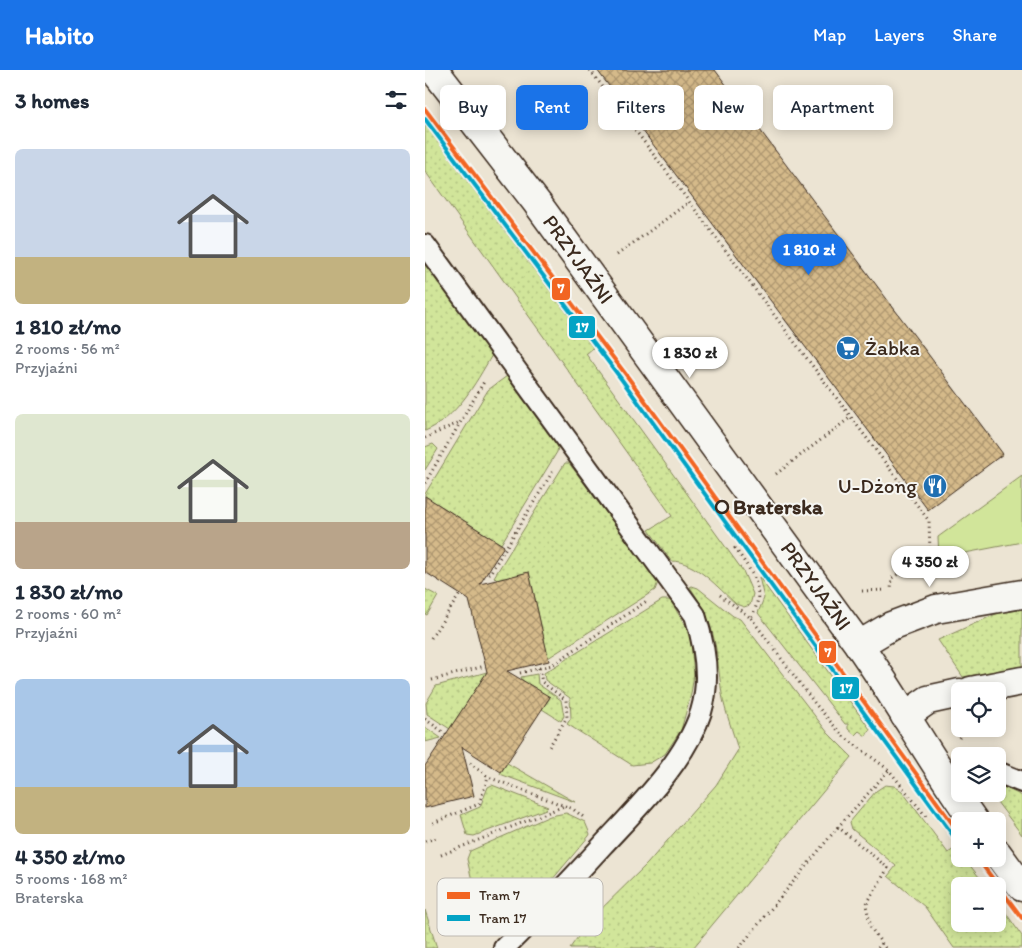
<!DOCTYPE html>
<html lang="en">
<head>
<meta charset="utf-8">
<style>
	body { margin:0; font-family:Itim,sans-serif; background:#f2f2f3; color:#1f2937; height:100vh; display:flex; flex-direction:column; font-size:19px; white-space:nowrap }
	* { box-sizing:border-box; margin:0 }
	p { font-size:16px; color:#747a83 }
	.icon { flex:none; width:28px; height:28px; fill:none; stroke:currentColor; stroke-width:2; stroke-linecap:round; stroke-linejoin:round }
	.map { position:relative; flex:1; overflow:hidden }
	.side { display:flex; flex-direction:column; background:#fff; width:425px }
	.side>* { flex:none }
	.top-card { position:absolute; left:15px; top:15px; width:475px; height:45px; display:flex; gap:10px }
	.buttons { position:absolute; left:526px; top:612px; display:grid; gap:10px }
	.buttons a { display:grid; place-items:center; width:55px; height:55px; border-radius:8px; background:#fff; box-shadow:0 2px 12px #0003; font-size:25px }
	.price { position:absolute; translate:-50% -42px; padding:0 11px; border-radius:18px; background:#fff; color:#222; font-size:16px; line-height:32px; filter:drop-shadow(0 1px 2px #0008) }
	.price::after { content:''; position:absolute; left:50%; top:30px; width:15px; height:11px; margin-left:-8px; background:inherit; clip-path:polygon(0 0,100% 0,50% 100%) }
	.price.on { background:#1a73e8; color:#fff }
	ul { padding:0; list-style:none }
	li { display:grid; align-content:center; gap:10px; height:265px; padding:0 15px }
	li span { display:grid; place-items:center; height:155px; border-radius:8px; color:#555 }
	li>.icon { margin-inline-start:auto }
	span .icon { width:90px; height:90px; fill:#fffc; stroke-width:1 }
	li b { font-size:21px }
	h2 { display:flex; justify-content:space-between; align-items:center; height:60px; padding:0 15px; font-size:21px }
	.chip { padding:0 18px; border-radius:8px; background:#fff; box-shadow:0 2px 12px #0003; font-size:18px; line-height:45px }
	.chip.on { background:#1a73e8; color:#fff }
	header { display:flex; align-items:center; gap:30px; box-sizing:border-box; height:70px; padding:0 25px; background:#1a73e8; color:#fff }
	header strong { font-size:24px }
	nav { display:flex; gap:28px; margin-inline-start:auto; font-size:18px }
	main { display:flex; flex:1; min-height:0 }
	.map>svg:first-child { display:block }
	.grass { fill:url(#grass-dots); stroke:#86885c }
	.garden { fill:#d1e59a; stroke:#86885c }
	.building { fill:url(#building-cross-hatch); stroke:#3b2a1e }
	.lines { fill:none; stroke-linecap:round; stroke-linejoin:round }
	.service-casing { stroke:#3b2a1e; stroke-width:24 }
	.minor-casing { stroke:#3b2a1e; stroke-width:31 }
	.tertiary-casing { stroke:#3b2a1e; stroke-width:31 }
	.path { stroke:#3b2a1e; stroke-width:3; stroke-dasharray:1 4; stroke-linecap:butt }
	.service { stroke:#f6f6f2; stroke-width:20 }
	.minor { stroke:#f6f6f2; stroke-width:28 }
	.tertiary { stroke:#f6f6f2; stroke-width:28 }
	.tram-1-casing { stroke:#f6f6f2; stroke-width:8 }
	.tram-2-casing { stroke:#f6f6f2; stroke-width:8 }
	.tram-1 { stroke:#f26522; stroke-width:4 }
	.tram-2 { stroke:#03a3c5; stroke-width:4 }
	.stop-dot { fill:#f6f6f2; stroke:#3b2a1e; stroke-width:2.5 }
	.labels { text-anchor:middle; stroke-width:4; stroke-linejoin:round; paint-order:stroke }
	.street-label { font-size:21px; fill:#3b2a1e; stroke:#f6f6f2 }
	.poi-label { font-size:21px; fill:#3b2a1e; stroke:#f6f6f2; text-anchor:start }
	.stop-label { font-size:21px; font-weight:bold; fill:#3b2a1e; stroke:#f6f6f2; text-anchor:start }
	.key { fill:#f6f6f2; stroke:#beb9b2; stroke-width:1 }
	.key-label { font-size:14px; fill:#3b2a1e }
	.line-badge { stroke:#f6f6f2; stroke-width:2 }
	.badge-label { font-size:14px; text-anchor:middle; font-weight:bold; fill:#fff }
</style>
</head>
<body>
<header>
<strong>Habito</strong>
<nav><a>Map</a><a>Layers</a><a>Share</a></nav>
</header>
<main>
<section class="side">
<h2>3 homes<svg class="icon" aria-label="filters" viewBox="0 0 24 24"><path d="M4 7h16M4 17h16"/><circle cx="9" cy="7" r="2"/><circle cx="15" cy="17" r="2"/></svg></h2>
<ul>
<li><span style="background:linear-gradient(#c9d6e8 70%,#c2b280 0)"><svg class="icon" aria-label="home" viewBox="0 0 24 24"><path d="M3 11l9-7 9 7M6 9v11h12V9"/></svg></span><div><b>1 810 zł/mo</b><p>2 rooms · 56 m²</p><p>Przyjaźni</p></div></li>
<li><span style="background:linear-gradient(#dfe7d0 70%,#b9a48a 0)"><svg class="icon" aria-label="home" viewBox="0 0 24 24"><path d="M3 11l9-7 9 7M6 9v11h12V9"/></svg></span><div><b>1 830 zł/mo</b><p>2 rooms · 60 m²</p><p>Przyjaźni</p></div></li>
<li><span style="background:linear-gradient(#a9c7e8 70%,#c2b280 0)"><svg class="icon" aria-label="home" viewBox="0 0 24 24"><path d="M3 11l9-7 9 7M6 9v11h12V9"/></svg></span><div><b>4 350 zł/mo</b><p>5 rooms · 168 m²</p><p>Braterska</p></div></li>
</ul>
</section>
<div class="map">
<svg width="597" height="878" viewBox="0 0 597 878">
	<defs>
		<pattern id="grass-dots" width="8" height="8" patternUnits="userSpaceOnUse" patternTransform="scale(1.25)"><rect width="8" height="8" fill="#d1e59a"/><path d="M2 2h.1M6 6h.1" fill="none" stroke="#b4c584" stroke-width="1.8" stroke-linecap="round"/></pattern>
		<pattern id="building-cross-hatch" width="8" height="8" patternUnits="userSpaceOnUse" patternTransform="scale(1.25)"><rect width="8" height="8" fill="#d5ba8a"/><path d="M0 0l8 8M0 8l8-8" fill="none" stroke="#ae9770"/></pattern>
	</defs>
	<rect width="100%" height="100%" fill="#ece4d3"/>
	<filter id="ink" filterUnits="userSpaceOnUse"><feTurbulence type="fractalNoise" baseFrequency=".02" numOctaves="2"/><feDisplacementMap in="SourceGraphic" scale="10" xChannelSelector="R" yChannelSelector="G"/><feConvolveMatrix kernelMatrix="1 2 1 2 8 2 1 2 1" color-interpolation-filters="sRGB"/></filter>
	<g filter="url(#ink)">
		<!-- grass -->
		<g class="grass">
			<path d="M0,55L168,278L161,284L318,501L328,524L325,535L319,537L311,534C293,518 271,491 246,491L224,460L247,446L0,101Z"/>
			<path d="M0,193L67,285C50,314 32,348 0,361Z"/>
			<polygon points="82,306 133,376 132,382 76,474 0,426 0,424 63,320"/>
			<polygon points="8,374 13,379 0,400 0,377"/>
			<polygon points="140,393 144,393 233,512 230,520 123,588 104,502 72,510 69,507"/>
			<polygon points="334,507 445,659 441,666 434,661 430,665 423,659 423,654 420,654 333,543 339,528"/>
			<path d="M267,516L273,518L308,546L315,549L403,663L427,687L268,878H145L165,850L222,794L291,715L313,680C308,661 300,642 297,624C290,577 293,558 265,517Z"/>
			<polygon points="0,519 13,526 2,545 0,544"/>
			<polygon points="237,530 245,530 265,563 269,604 266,624 256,660 240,684 225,693 207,695 142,654 146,648 145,628 120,610 119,603"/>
			<polygon points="597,539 597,596 538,607 513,570 571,544"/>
			<polygon points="62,602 25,659 2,644 1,633 11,616"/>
			<polygon points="112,604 113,614 136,630 139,646 136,651 117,639 125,628 97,610 96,607"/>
			<polygon points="0,657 16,668 0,672"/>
			<polygon points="82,693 150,732 75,704"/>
			<polygon points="573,714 597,726 597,765 566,724 572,724"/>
			<polygon points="67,715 123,737 121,739 49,766 42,765 36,745 55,737 63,717"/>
			<polygon points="460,715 469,716 477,721 523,783 532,777 535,781 535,789 540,789 561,816 535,816 535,854 572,854 573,832 597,866 597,878 529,878 500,837 463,806 471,796 427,759 425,752 451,721"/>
			<polygon points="141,743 160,752 165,764 164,766 100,842 93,851 82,856 70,857 55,845 42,789 45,781 125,746"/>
			<polygon points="0,840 12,878 0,878"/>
		</g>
		<!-- garden -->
		<polygon class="garden" points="597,406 597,472 514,488 513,467"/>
		<!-- building -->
		<g class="building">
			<polygon points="172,0 290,0 578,384 503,440"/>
			<polygon points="0,426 79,476 55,514 104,502 124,591 82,601 125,627 76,702 37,677 49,726 0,738 0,696 62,602 44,530 0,502"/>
		</g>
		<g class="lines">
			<!-- service casing -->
			<g class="service-casing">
				<g id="service">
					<path d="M0,175L270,545C280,576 286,610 276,642C260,692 211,739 177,776C145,811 113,845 79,878"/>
					<polyline points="572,702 597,712"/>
				</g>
			</g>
			<!-- minor casing -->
			<g class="minor-casing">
				<g id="minor">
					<polyline points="434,575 466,556 511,539 597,524"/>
					<polyline points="546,621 597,611"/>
					<polyline points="480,646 503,630 535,623"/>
				</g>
			</g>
			<!-- tertiary casing -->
			<g class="tertiary-casing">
				<g id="tertiary">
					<path id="s1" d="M9,0L112,133L434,575C474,632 508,694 549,751"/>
					<polyline points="572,783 597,817"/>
				</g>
			</g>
			<!-- path -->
			<g class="path">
				<polyline points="165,0 504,451 505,482 467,508 466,520"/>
				<polyline points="192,185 264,132"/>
				<polyline points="0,368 35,352"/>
				<polyline points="351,404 426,347"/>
				<polyline points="0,413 60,310"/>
				<polyline points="64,505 128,401"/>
				<polyline points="437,521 461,520"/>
				<path d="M295,525L326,548C342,519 327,503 310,478L317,473"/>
				<polyline points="326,548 391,635 418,666 464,700 503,749"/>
				<polyline points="6,568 35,524"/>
				<polyline points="114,598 117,612 141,630 142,647 123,679"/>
				<polyline points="95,603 127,595 223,530"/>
				<polyline points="7,610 60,596"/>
				<polyline points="0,649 21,664"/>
				<polyline points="534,668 540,659"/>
				<polyline points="45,693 63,707 148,739 161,749"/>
				<polyline points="8,753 54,734 63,707"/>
				<polyline points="0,771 12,768"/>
				<polyline points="16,785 139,736"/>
				<polyline points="314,878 413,757"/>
				<polyline points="453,878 457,873"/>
				<polyline points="460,878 446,858 441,835 463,798 413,757 464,700"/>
			</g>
			<!-- service -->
			<use href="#service" class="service"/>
			<!-- minor -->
			<use href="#minor" class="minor"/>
			<!-- tertiary -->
			<use href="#tertiary" class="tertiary"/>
			<!-- tram-1 casing -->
			<g class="tram-1-casing">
				<g id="tram-1">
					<polyline points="0,39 202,306 535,764"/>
					<polyline points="553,789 597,848"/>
				</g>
			</g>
			<!-- tram-2 casing -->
			<g class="tram-2-casing">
				<polyline id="tram-2" points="0,49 197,310 530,768"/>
			</g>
			<!-- tram-1 -->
			<use href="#tram-1" class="tram-1"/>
			<!-- tram-2 -->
			<use href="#tram-2" class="tram-2"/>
		</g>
	</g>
	<!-- icons -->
	<defs>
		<g id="supermarket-disc" transform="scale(1.25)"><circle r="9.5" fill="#1f6fb2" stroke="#f6f6f2"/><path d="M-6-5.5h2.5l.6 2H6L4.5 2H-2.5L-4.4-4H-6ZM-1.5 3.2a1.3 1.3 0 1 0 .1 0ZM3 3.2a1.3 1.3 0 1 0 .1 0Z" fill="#fff"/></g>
		<g id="restaurant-disc" transform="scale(1.25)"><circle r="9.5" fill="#1f6fb2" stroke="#f6f6f2"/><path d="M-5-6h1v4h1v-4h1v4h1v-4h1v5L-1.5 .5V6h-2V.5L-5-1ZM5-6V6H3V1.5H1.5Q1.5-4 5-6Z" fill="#fff"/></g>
	</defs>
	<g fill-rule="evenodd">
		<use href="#supermarket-disc" x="423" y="278"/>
		<use href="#restaurant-disc" x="510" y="416"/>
	</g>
	<!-- markers -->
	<circle class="stop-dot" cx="297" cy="437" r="6"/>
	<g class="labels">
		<!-- street labels -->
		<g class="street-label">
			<text dy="7" stroke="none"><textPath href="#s1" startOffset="238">PRZYJAŹNI</textPath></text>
			<text dy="7" stroke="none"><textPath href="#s1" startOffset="642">PRZYJAŹNI</textPath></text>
		</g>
		<!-- poi labels -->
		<g class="poi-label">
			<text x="440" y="285">Żabka</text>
			<text x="492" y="423" text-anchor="end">U-Dżong</text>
		</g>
		<!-- stop labels -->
		<g class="stop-label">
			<text x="308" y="444">Braterska</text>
		</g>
	</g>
	<!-- legend -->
	<rect x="12" y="808" width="166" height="58" rx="8" class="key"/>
	<rect x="22" y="822" width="23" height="7" fill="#f26522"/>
	<rect x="22" y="845" width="23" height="6" fill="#03a3c5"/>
	<g class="key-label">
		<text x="54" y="830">Tram 7</text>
		<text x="54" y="853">Tram 17</text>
	</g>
	<g class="line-badge">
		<rect x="126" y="207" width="20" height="24" rx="5" fill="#f26522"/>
		<rect x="143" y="245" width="28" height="24" rx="5" fill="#03a3c5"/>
		<rect x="393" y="570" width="19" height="24" rx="5" fill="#f26522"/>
		<rect x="406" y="606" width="29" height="24" rx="5" fill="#03a3c5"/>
	</g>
	<g class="badge-label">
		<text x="136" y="223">7</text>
		<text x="157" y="262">17</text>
		<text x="403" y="587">7</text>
		<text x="421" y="623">17</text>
	</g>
</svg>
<div class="buttons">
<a><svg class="icon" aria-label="locate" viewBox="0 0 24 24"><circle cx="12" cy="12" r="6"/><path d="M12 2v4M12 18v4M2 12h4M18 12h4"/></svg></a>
<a><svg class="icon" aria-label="layers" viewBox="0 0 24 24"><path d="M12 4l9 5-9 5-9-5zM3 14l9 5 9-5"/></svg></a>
<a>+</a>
<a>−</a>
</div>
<b class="price on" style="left:384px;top:206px">1 810 zł</b>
<b class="price" style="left:265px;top:309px">1 830 zł</b>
<b class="price" style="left:505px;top:518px">4 350 zł</b>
<div class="top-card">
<a class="chip">Buy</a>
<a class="chip on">Rent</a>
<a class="chip">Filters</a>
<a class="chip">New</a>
<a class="chip">Apartment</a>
</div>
</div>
</main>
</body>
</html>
